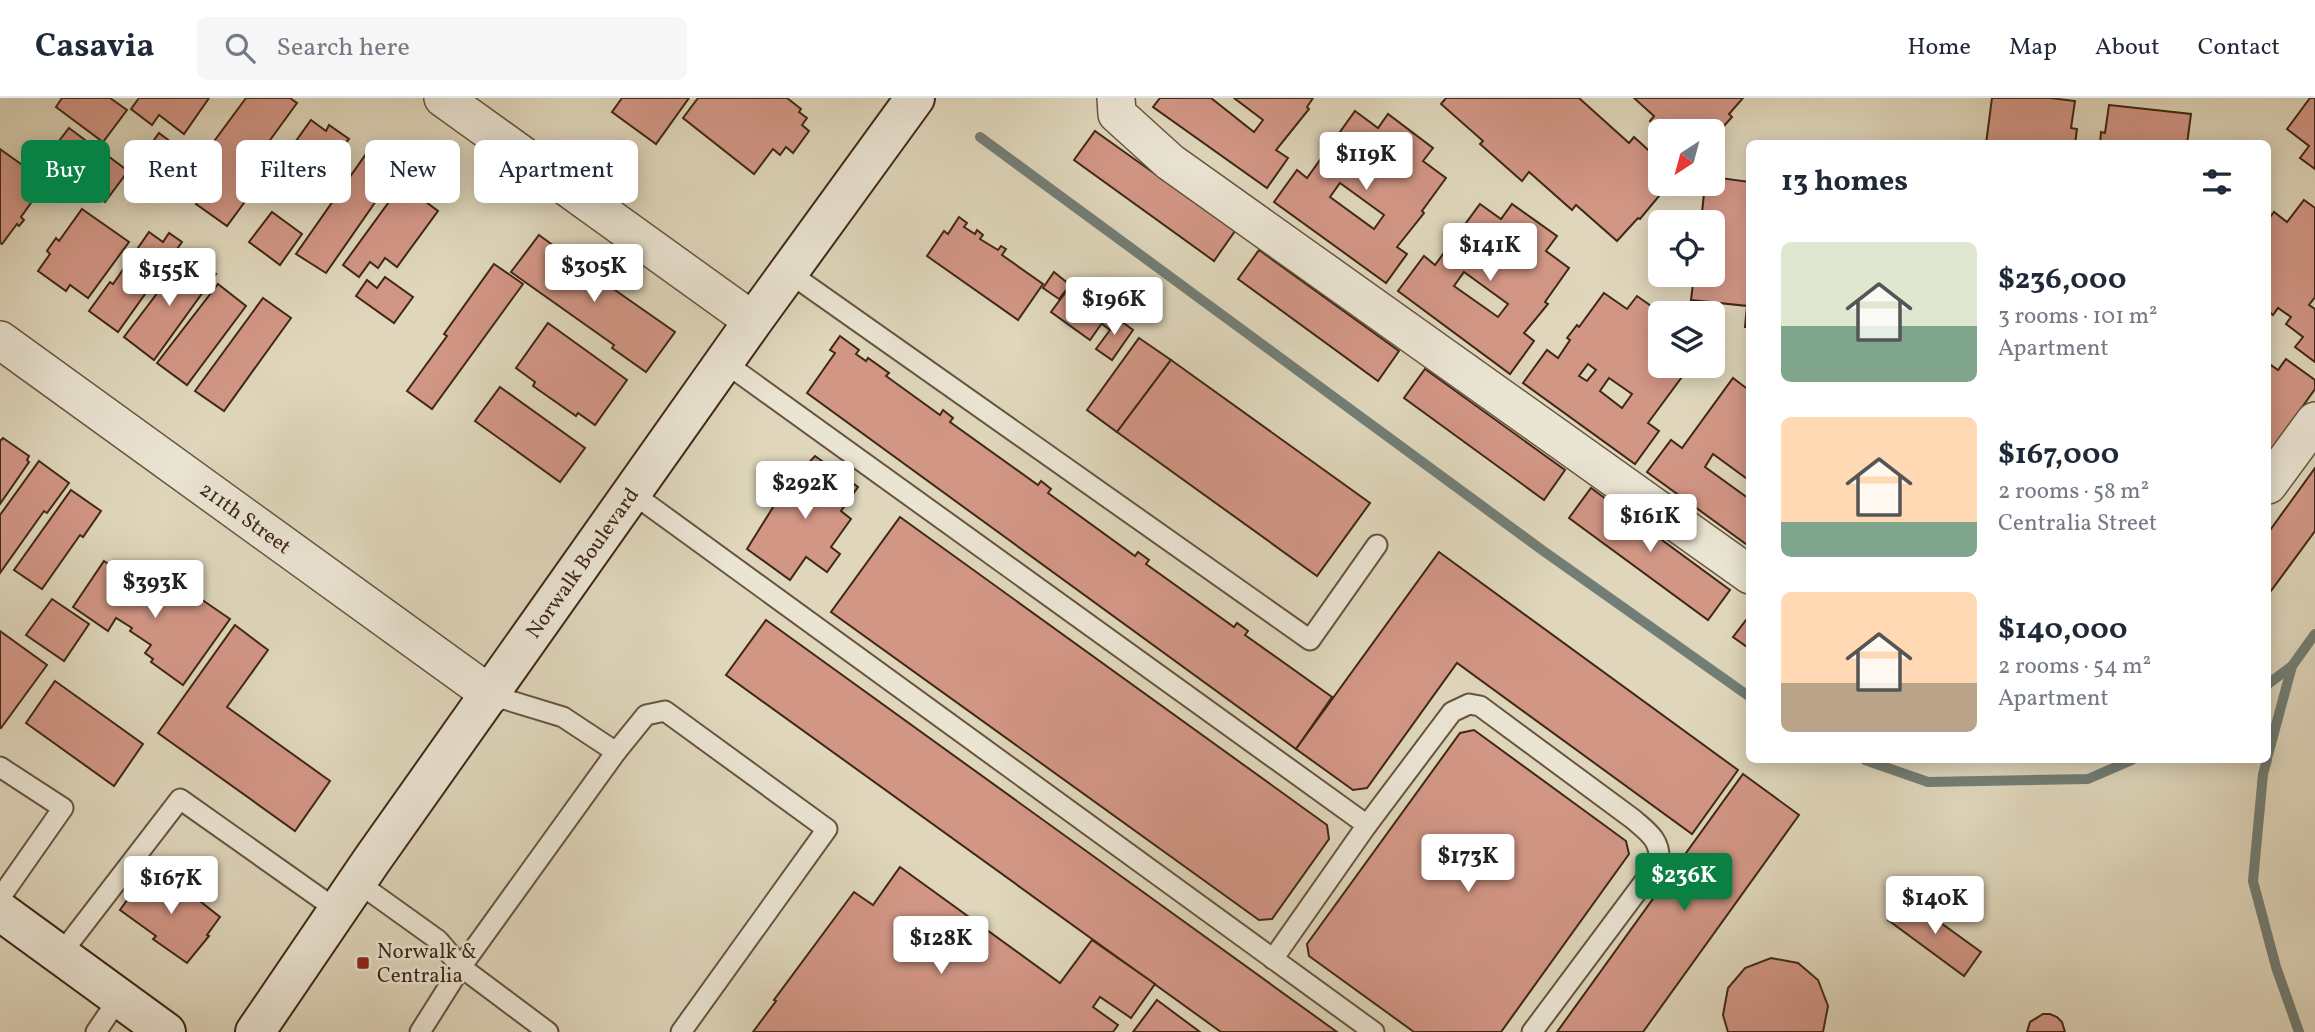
<!DOCTYPE html>
<html lang="en">
<head>
<meta charset="utf-8">
<style>
	body { margin:0; font-family:Vollkorn,serif; background:#f6f6f7; color:#1f2937; height:100vh; display:flex; flex-direction:column; font-size:26px; white-space:nowrap }
	* { box-sizing:border-box; margin:0 }
	p { font-size:23px; color:#747a83 }
	.icon { flex:none; width:38px; height:38px; fill:none; stroke:currentColor; stroke-width:2; stroke-linecap:round; stroke-linejoin:round }
	.map { position:relative; flex:1; overflow:hidden }
	.details { position:absolute; left:1746px; top:42px; width:525px; height:623px; display:flex; flex-direction:column; background:#fff; border-radius:10px; box-shadow:0 4px 18px #0003 }
	.details>* { flex:none }
	.guide { position:absolute; left:21px; top:42px; width:665px; height:63px; display:flex; gap:14px }
	.needle { width:46px; rotate:216deg }
	.fabs { position:absolute; left:1648px; top:21px; display:grid; gap:14px }
	.fabs a { display:grid; place-items:center; width:77px; height:77px; border-radius:10px; background:#fff; box-shadow:0 4px 18px #0003; font-size:35px }
	.price { position:absolute; translate:-50% -60px; padding:0 16px; border-radius:7px; background:#fff; color:#222; font-size:23px; line-height:46px; filter:drop-shadow(0 2px 4px #0008) }
	.price::after { content:''; position:absolute; left:50%; top:42px; width:21px; height:16px; margin-left:-10px; background:inherit; clip-path:polygon(0 0,100% 0,50% 100%) }
	.price.current { background:#0b8043; color:#fff }
	ul { padding:0; list-style:none }
	li { display:flex; align-items:center; gap:21px; height:175px; padding:0 35px }
	li span { display:grid; place-items:center; flex:none; width:196px; height:140px; border-radius:10px; color:#555 }
	li>.icon { margin-inline-start:auto }
	span .icon { width:84px; height:84px; fill:#fffc; stroke-width:1 }
	li b { font-size:30px }
	h2 { display:flex; justify-content:space-between; align-items:center; height:84px; padding:0 35px; font-size:30px }
	.pill { padding:0 24px; border-radius:10px; background:#fff; box-shadow:0 4px 18px #0003; font-size:24px; line-height:63px }
	.pill.current { background:#0b8043; color:#fff }
	header { display:flex; align-items:center; gap:42px; box-sizing:border-box; height:98px; padding:0 35px; background:#fff; border-bottom:2px solid #e0e1e3 }
	header strong { font-size:33px }
	nav { display:flex; gap:38px; margin-inline-start:auto; font-size:24px }
	.search { width:490px; height:63px; background:#f6f6f7; display:flex; align-items:center; gap:18px; box-sizing:border-box; padding:0 24px; border-radius:10px; color:#747a83; font-size:26px }
	.map>svg:first-child { display:block }
	.lines { fill:none; stroke-linecap:round; stroke-linejoin:round }
	.stream { stroke:#727e75; stroke-width:10 }
	.building { fill:#d29685; stroke:#402816; stroke-width:2; fill-rule:evenodd }
	.service-casing { stroke:#68543f; stroke-width:23 }
	.minor-casing { stroke:#68543f; stroke-width:40 }
	.secondary-casing { stroke:#402816; stroke-width:42 }
	.service { stroke:#eae4d3; stroke-width:19 }
	.minor { stroke:#eae4d3; stroke-width:37 }
	.secondary { stroke:#eae4d3; stroke-width:38 }
	.poi-dot { fill:#8f2418; stroke:#eae4d3; stroke-width:2.5 }
	.labels { text-anchor:middle; stroke-width:5; stroke-linejoin:round; paint-order:stroke }
	.street-label { font-size:21px; fill:#402816; stroke:#eae4d3 }
	.poi-label { font-size:21px; fill:#402816; stroke:#eae4d3; text-anchor:start }
</style>
</head>
<body>
<header>
<strong>Casavia</strong>
<div class="search"><svg class="icon" aria-label="search" viewBox="0 0 24 24"><circle cx="10" cy="10" r="6"/><path d="M15 15l6 6"/></svg>Search here</div>
<nav><a>Home</a><a>Map</a><a>About</a><a>Contact</a></nav>
</header>
<div class="map">
<svg width="2315" height="934" viewBox="0 0 2315 934">
	<rect width="100%" height="100%" fill="#dfd6bb"/>
	<filter id="stains"><feTurbulence type="fractalNoise" baseFrequency=".00286" numOctaves="4"/><feColorMatrix values="0 0 0 0 .2 0 0 0 0 .09 0 0 0 0 .02 0 0 0 .5 -.17"/></filter>
	<radialGradient id="worn" r=".72"><stop offset=".6" stop-color="#630" stop-opacity="0"/><stop offset="1" stop-color="#630" stop-opacity=".3"/></radialGradient>
	<g class="lines">
		<!-- stream -->
		<g class="stream">
			<polyline points="980,39 1542,452 1750,599"/>
			<polyline points="2268,586 2292,568 2315,536"/>
			<polyline points="2268,657 2292,568"/>
			<polyline points="1865,662 1928,684 2088,681 2132,662"/>
			<polyline points="2267,662 2263,676 2253,783 2276,869 2299,934"/>
		</g>
	</g>
	<!-- building -->
	<g class="building">
		<polygon points="62,0 110,0 127,12 103,44 56,9"/>
		<polygon points="139,0 209,0 184,36 159,17 152,27 131,11"/>
		<polygon points="246,0 290,0 297,5 257,60 272,67 227,128 196,106 219,75 201,61"/>
		<polygon points="622,0 689,0 656,46 612,14"/>
		<polygon points="698,0 787,0 801,11 799,14 807,20 802,27 809,33 793,55 786,49 780,57 773,51 754,76 683,20"/>
		<polygon points="1160,0 1211,0 1254,34 1263,22 1234,0 1313,0 1307,9 1309,11 1276,52 1288,60 1267,90 1153,9"/>
		<polygon points="1446,0 1579,0 1629,45 1634,39 1656,59 1652,63 1661,71 1661,86 1669,86 1640,121 1638,120 1617,143 1576,107 1572,112 1529,74 1522,83 1480,46 1483,43 1441,6"/>
		<polygon points="1634,0 1743,0 1729,16 1732,19 1714,39 1713,33 1661,33 1650,23 1654,18"/>
		<polygon points="1992,0 2050,0 2075,3 2071,30 2077,31 2075,46 1986,46"/>
		<polygon points="2310,0 2315,0 2315,71 2300,60 2309,48 2287,31"/>
		<polygon points="2109,7 2191,16 2187,46 2100,46 2101,34 2105,35"/>
		<path d="M1355,13L1378,30L1388,16L1433,50L1423,63L1446,80L1422,113L1424,115L1397,149L1407,156L1386,185L1274,104L1297,72L1307,80ZM1340,85L1384,117L1374,131L1330,99Z"/>
		<polygon points="311,22 326,33 329,27 349,41 344,47 347,49 309,101 273,75"/>
		<polygon points="69,30 97,51 74,82 46,60"/>
		<polygon points="1095,33 1235,133 1214,163 1074,62"/>
		<polygon points="159,35 195,62 172,93 136,67"/>
		<polygon points="0,51 46,84 21,119 24,122 19,128 17,126 2,146 0,145"/>
		<polygon points="100,52 128,73 105,104 77,83"/>
		<polygon points="366,56 383,68 380,71 392,80 326,175 296,156"/>
		<polygon points="1713,79 1750,84 1750,229 1745,229 1747,208 1691,202 1694,177 1713,177 1713,124 1701,124 1705,86 1713,86"/>
		<polygon points="402,86 438,113 397,169 385,160 378,170 370,164 359,179 343,167"/>
		<polygon points="2304,102 2315,110 2315,199 2309,207 2315,211 2315,264 2295,249 2303,239 2286,226 2291,219 2278,210 2273,217 2268,213 2268,122 2274,114 2287,124"/>
		<path d="M1480,106L1501,121L1512,106L1557,138L1546,153L1569,170L1545,204L1548,206L1524,235L1534,243L1510,276L1398,193L1424,158L1435,167ZM1464,174L1508,206L1498,219L1454,188Z"/>
		<polygon points="82,111 129,144 88,200 70,187 66,193 38,173 50,156 47,153 56,140 59,143"/>
		<polygon points="272,114 302,136 280,167 249,144"/>
		<polygon points="959,119 967,125 964,129 975,136 977,132 983,137 980,141 998,152 1001,148 1006,151 1002,157 1043,186 1018,222 927,158 944,133 948,136"/>
		<polygon points="149,134 163,144 169,135 182,144 118,234 89,213 110,184 113,186"/>
		<polygon points="539,137 554,148 552,151 590,178 592,176 675,234 646,274 612,250 614,247 511,174"/>
		<polygon points="1259,152 1399,253 1378,283 1238,181"/>
		<polygon points="184,160 200,172 203,167 216,176 154,262 124,239"/>
		<polygon points="494,166 523,186 432,311 407,293 447,238 444,236"/>
		<polygon points="1054,174 1070,187 1059,201 1043,190"/>
		<polygon points="385,179 413,199 394,225 356,198 367,182 377,190"/>
		<polygon points="218,186 246,208 187,287 157,265"/>
		<polygon points="1071,187 1109,215 1090,242 1051,214"/>
		<path d="M1604,195L1627,211L1637,198L1661,215V268H1690L1648,325L1659,333L1635,366L1523,285L1547,252L1558,260L1570,242L1567,240L1577,227L1579,229ZM1588,266L1596,272L1587,283L1579,278ZM1609,280L1632,296L1622,310L1600,293Z"/>
		<polygon points="263,200 291,220 224,313 195,293"/>
		<polygon points="1110,215 1133,232 1112,262 1096,251 1110,232 1102,226"/>
		<polygon points="548,225 627,282 595,327 578,315 576,318 533,288 535,284 516,270"/>
		<polygon points="840,238 859,252 856,256 866,263 868,260 889,275 886,278 940,317 943,312 953,320 950,324 1038,387 1041,383 1051,391 1048,395 1135,458 1138,454 1149,462 1146,466 1234,529 1237,525 1248,533 1245,537 1332,599 1296,651 807,295 835,255 830,252"/>
		<polygon points="1139,240 1171,262 1117,334 1087,312"/>
		<polygon points="2286,261 2315,282 2315,291 2268,357 2268,265 2278,272"/>
		<polygon points="1171,262 1370,405 1317,478 1117,334"/>
		<polygon points="1425,271 1565,372 1544,402 1404,300"/>
		<polygon points="1733,280 1750,293 1750,383 1713,356 1705,369 1748,400 1750,397 1750,449 1647,374 1671,342 1682,350"/>
		<polygon points="500,289 585,350 560,384 475,323"/>
		<polygon points="3,340 29,358 27,362 29,364 0,406 0,343"/>
		<polygon points="815,358 858,389 841,413 851,421 831,449 840,456 827,474 806,459 790,482 747,451 785,390"/>
		<polygon points="39,363 69,385 47,415 44,413 0,475 0,417"/>
		<polygon points="2315,370 2315,433 2268,497 2268,435"/>
		<polygon points="1591,390 1730,492 1708,522 1569,420"/>
		<polygon points="71,392 101,413 83,439 80,437 42,491 14,472"/>
		<polygon points="900,419 1327,727 1329,741 1272,821 1259,822 831,514"/>
		<polygon points="1439,454 1738,672 1692,736 1457,565 1367,690 1353,692 1296,651"/>
		<polygon points="104,463 140,488 136,492 152,503 165,484 194,504 198,499 230,521 183,587 151,564 153,561 145,555 151,547 130,533 132,530 116,520 108,533 73,509"/>
		<polygon points="52,501 89,526 64,563 26,537"/>
		<polygon points="1750,517 1750,551 1733,539"/>
		<polygon points="766,522 1337,934 1221,934 726,577"/>
		<polygon points="235,527 268,552 227,609 330,683 295,733 158,635"/>
		<polygon points="0,533 47,567 1,630 0,629"/>
		<polygon points="55,583 143,646 114,688 26,625"/>
		<polygon points="1474,632 1626,743 1629,756 1501,934 1414,934 1309,858 1307,846 1460,635"/>
		<polygon points="1743,676 1799,717 1643,934 1557,934"/>
		<polygon points="900,769 1060,885 1092,842 1155,886 1131,920 1100,899 1093,909 1118,927 1113,934 753,934 776,903 774,902 854,794 873,807"/>
		<polygon points="148,773 184,799 187,795 190,798 191,796 220,819 207,837 209,838 187,865 153,841 156,838 120,812"/>
		<polygon points="1905,799 1981,854 1964,878 1888,822"/>
		<polygon points="1771,860 1798,865 1818,882 1828,908 1823,934 1728,934 1723,917 1728,890 1745,870"/>
		<polygon points="1157,902 1200,934 1133,934"/>
		<polygon points="2043,916 2050,916 2057,919 2062,924 2065,934 2027,934 2030,924"/>
	</g>
	<g class="lines">
		<!-- service casing -->
		<g class="service-casing">
			<g id="service">
				<polyline points="788,174 1310,542 1377,447"/>
				<path d="M724,264L1367,727L1452,614L1469,606L1480,608L1633,721C1648,734 1661,742 1659,764L1532,934"/>
				<polyline points="632,395 1374,934"/>
				<polyline points="491,597 563,619 616,654"/>
				<polyline points="0,669 63,710 0,800"/>
				<polyline points="357,784 438,842 461,869 548,934"/>
				<polyline points="60,857 180,701 337,812"/>
				<polyline points="1273,861 1367,727"/>
				<polyline points="96,934 119,900"/>
				<polyline points="420,934 461,869 616,654 646,617 665,613 827,731 681,934"/>
			</g>
		</g>
		<!-- minor casing -->
		<g class="minor-casing">
			<g id="minor">
				<polyline points="443,0 753,223"/>
				<polyline points="1116,0 1117,16 1170,64 1750,477"/>
				<path id="s1" d="M0,242L491,597"/>
				<polyline points="2268,387 2315,323"/>
			</g>
		</g>
		<!-- secondary casing -->
		<g class="secondary-casing">
			<g id="secondary">
				<polyline points="0,813 166,934"/>
				<path id="s2" d="M255,934L372,762L753,223L915,0"/>
			</g>
		</g>
		<!-- service -->
		<use href="#service" class="service"/>
		<!-- minor -->
		<use href="#minor" class="minor"/>
		<!-- secondary -->
		<use href="#secondary" class="secondary"/>
	</g>
	<!-- markers -->
	<rect class="poi-dot" x="356" y="858" width="14" height="14" rx="3.5"/>
	<g class="labels">
		<!-- street labels -->
		<g class="street-label">
			<text dy="7" stroke="none"><textPath href="#s1" startOffset="303">211th Street</textPath></text>
			<text dy="7" stroke="none"><textPath href="#s2" startOffset="572">Norwalk Boulevard</textPath></text>
		</g>
		<!-- poi labels -->
		<g class="poi-label">
			<text x="377" y="860">Norwalk &amp;<tspan x="377" dy="24">Centralia</tspan></text>
		</g>
	</g>
	<rect width="100%" height="100%" filter="url(#stains)"/>
	<rect width="100%" height="100%" fill="url(#worn)"/>
</svg>
<div class="fabs">
<a><svg class="needle" viewBox="-14 -14 28 28"><path d="M0-13l5 13h-10z" fill="#e53935"/><path d="M0 13l5-13h-10z" fill="#747a83"/></svg></a>
<a><svg class="icon" aria-label="locate" viewBox="0 0 24 24"><circle cx="12" cy="12" r="6"/><path d="M12 2v4M12 18v4M2 12h4M18 12h4"/></svg></a>
<a><svg class="icon" aria-label="layers" viewBox="0 0 24 24"><path d="M12 4l9 5-9 5-9-5zM3 14l9 5 9-5"/></svg></a>
</div>
<b class="price" style="left:1366px;top:94px">$119K</b>
<b class="price" style="left:1490px;top:185px">$141K</b>
<b class="price" style="left:594px;top:206px">$305K</b>
<b class="price" style="left:169px;top:210px">$155K</b>
<b class="price" style="left:1114px;top:239px">$196K</b>
<b class="price" style="left:805px;top:423px">$292K</b>
<b class="price" style="left:1650px;top:456px">$161K</b>
<b class="price" style="left:155px;top:522px">$393K</b>
<b class="price" style="left:1468px;top:796px">$173K</b>
<b class="price current" style="left:1684px;top:815px">$236K</b>
<b class="price" style="left:171px;top:818px">$167K</b>
<b class="price" style="left:1935px;top:838px">$140K</b>
<b class="price" style="left:941px;top:878px">$128K</b>
<div class="guide">
<a class="pill current">Buy</a>
<a class="pill">Rent</a>
<a class="pill">Filters</a>
<a class="pill">New</a>
<a class="pill">Apartment</a>
</div>
<section class="details">
<h2>13 homes<svg class="icon" aria-label="filters" viewBox="0 0 24 24"><path d="M4 7h16M4 17h16"/><circle cx="9" cy="7" r="2"/><circle cx="15" cy="17" r="2"/></svg></h2>
<ul>
<li><span style="background:linear-gradient(#dfe7d0 60%,#7fa58c 0)"><svg class="icon" aria-label="home" viewBox="0 0 24 24"><path d="M3 11l9-7 9 7M6 9v11h12V9"/></svg></span><div><b>$236,000</b><p>3 rooms · 101 m²</p><p>Apartment</p></div></li>
<li><span style="background:linear-gradient(#ffd9b3 75%,#7fa58c 0)"><svg class="icon" aria-label="home" viewBox="0 0 24 24"><path d="M3 11l9-7 9 7M6 9v11h12V9"/></svg></span><div><b>$167,000</b><p>2 rooms · 58 m²</p><p>Centralia Street</p></div></li>
<li><span style="background:linear-gradient(#ffd9b3 65%,#b9a48a 0)"><svg class="icon" aria-label="home" viewBox="0 0 24 24"><path d="M3 11l9-7 9 7M6 9v11h12V9"/></svg></span><div><b>$140,000</b><p>2 rooms · 54 m²</p><p>Apartment</p></div></li>
</ul>
</section>
</div>
</body>
</html>
